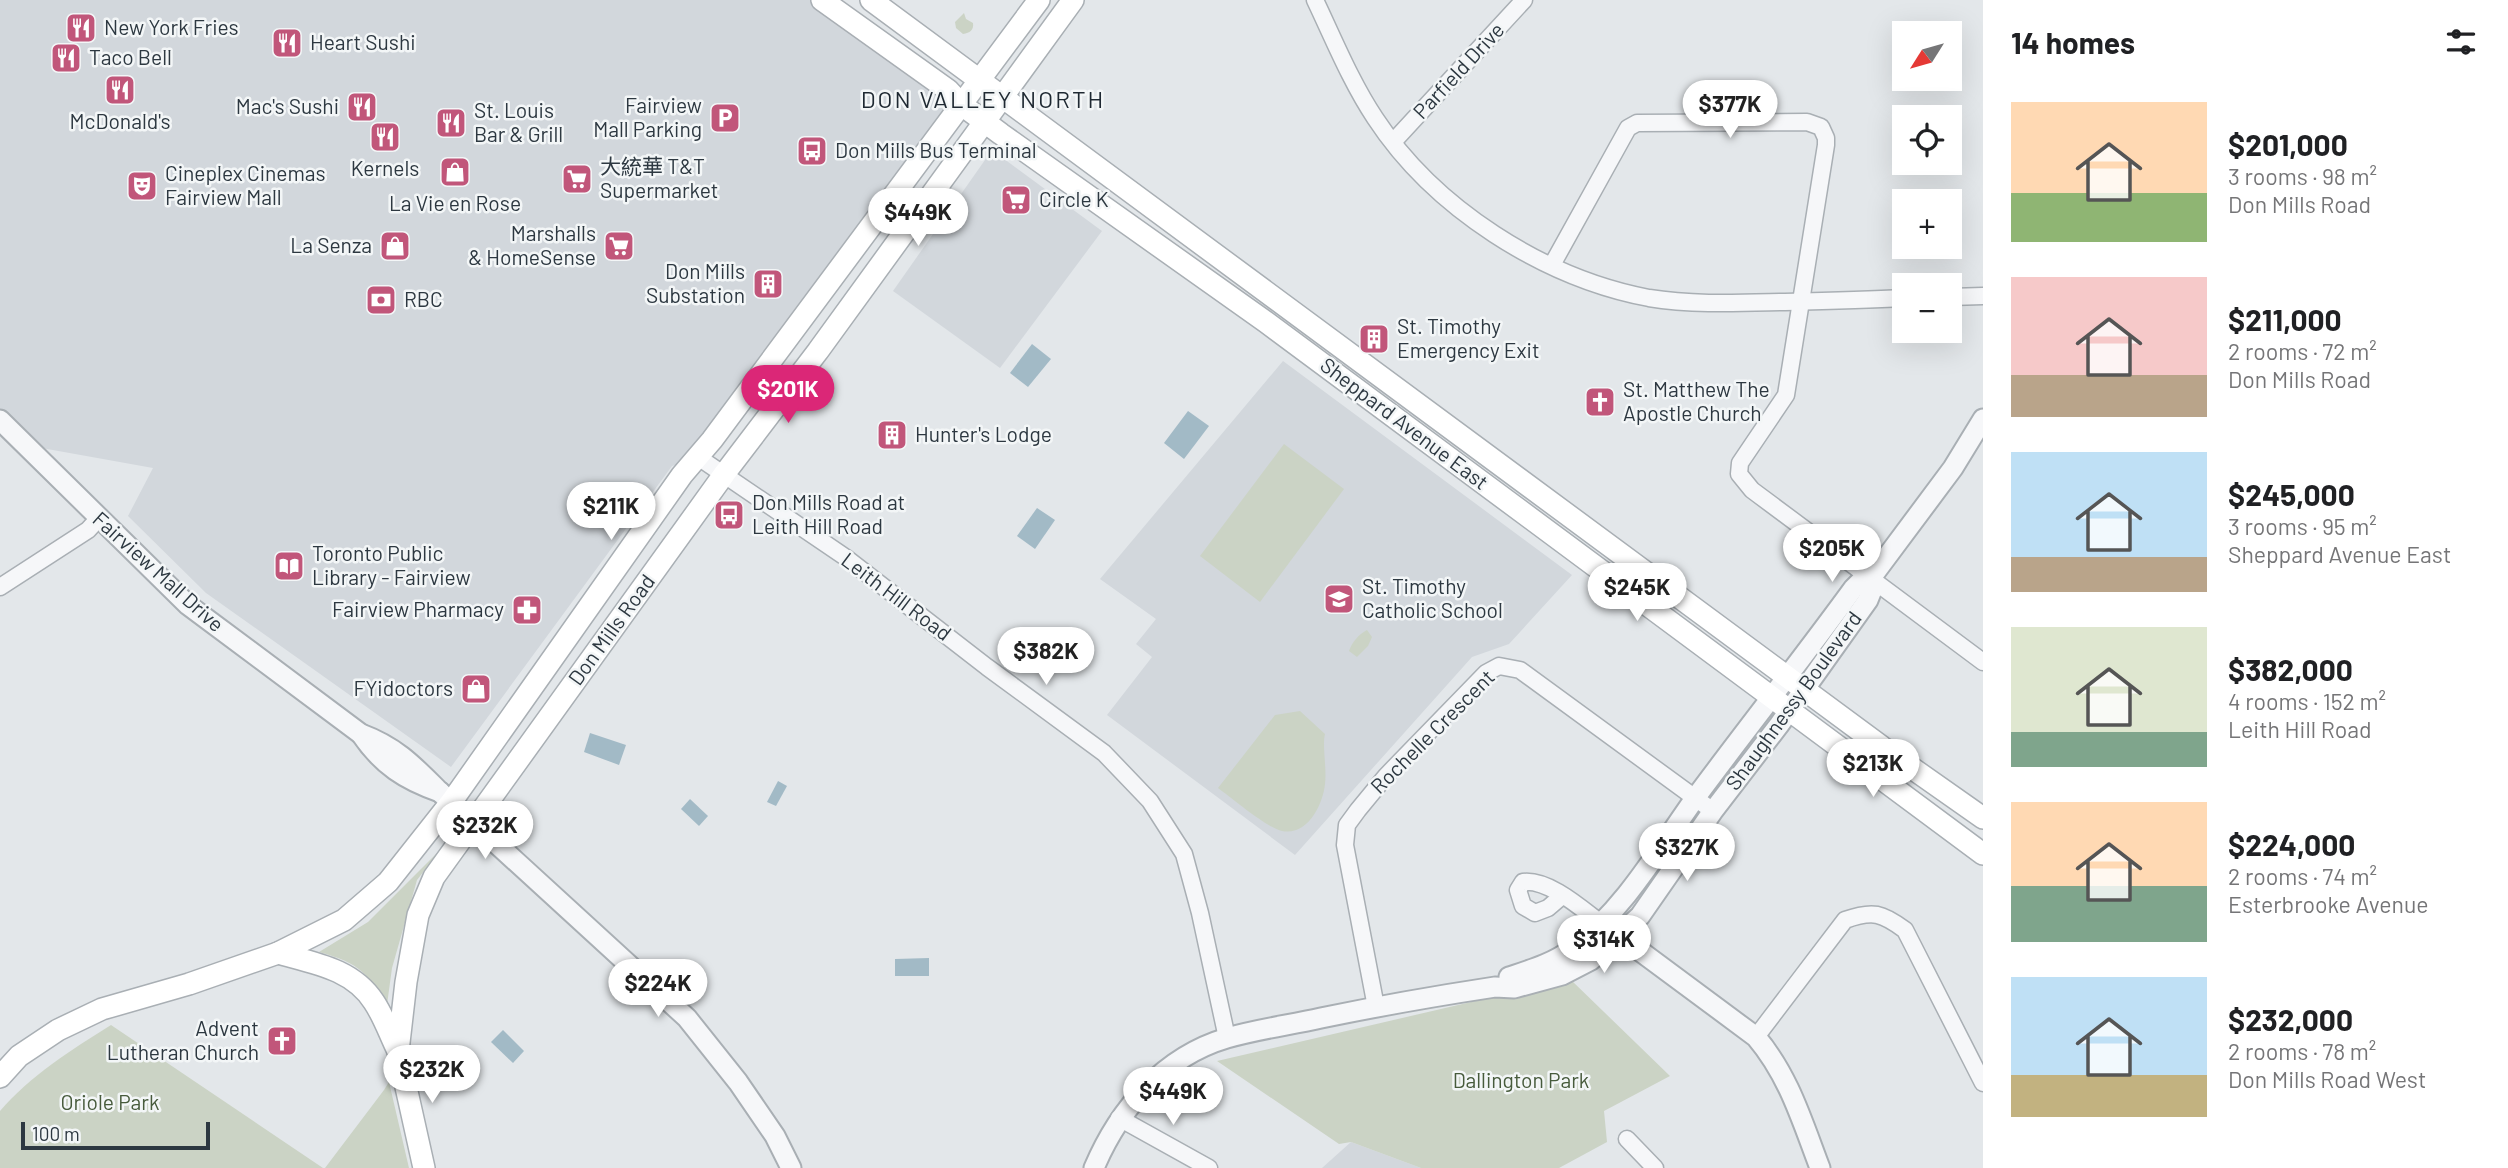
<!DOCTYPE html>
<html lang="en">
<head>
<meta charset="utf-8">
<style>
	body { margin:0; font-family:Barlow,"Noto Sans SC",sans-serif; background:#f2f2f2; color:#202124; height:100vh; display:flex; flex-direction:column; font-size:26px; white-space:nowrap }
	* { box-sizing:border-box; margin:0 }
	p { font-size:23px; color:#757577 }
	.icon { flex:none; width:38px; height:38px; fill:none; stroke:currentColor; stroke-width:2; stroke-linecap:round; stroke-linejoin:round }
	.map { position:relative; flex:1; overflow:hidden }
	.details { display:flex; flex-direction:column; background:#fff; width:525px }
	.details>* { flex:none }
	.needle { width:46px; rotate:233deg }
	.fabs { position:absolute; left:1892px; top:21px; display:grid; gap:14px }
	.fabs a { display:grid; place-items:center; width:70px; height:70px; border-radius:0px; background:#fff; box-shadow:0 7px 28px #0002; font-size:35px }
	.scale { position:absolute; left:21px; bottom:18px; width:189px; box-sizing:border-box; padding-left:7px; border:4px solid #2d3841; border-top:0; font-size:19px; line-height:24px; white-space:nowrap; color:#2d3841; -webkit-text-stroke:5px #f3f6f7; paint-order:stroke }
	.price { position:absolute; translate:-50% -60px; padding:0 16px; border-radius:24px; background:#fff; color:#222; font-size:23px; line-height:46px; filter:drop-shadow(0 2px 4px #0008) }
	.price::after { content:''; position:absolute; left:50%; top:42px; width:21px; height:16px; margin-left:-10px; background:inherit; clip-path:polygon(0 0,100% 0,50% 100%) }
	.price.active { background:#db2777; color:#fff }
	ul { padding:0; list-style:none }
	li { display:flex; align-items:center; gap:21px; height:175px; padding:0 28px }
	li span { display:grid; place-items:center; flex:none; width:196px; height:140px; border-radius:0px; color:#555 }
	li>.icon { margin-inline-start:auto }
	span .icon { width:84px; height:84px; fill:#fffc; stroke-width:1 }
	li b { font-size:30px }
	h2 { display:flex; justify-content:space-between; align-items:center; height:84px; padding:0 28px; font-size:30px }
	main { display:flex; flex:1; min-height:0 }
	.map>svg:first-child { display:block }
	.built { fill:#d2d7dc }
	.green { fill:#cbd3c5 }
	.water { fill:#a2bac6 }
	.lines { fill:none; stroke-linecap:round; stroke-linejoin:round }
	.minor-casing { stroke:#a9afb4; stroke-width:19 }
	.tertiary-casing { stroke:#a9afb4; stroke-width:23 }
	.secondary-casing { stroke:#a9afb4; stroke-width:24 }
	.minor { stroke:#f6f7f9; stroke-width:16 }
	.tertiary { stroke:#f6f7f9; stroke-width:19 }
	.secondary { stroke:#fff; stroke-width:21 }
	.labels { text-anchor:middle; stroke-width:5; stroke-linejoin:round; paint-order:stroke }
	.poi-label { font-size:21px; fill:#2d3841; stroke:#f3f6f7; text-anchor:start }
	.street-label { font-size:21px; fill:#2d3841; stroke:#f3f6f7 }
	.park-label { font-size:21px; fill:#475b3c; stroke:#f3f6f7 }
	.quarter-label { font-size:24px; letter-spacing:2px; fill:#1f2932; stroke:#f3f6f7 }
</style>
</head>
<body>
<main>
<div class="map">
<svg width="1983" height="1168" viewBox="0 0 1983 1168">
	<rect width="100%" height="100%" fill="#e3e7ea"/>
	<!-- built -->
	<g class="built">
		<polygon points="0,0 822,0 962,105 693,460 672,466 451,767 206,593 128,516 153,468 25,445 0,420"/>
		<polygon points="992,150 1102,231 1000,368 893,291"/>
		<polygon points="1283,361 1572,575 1509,644 1472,657 1295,855 1107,715 1152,657 1136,644 1156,619 1100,579"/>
		<polygon points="1351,1142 1421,1168 1322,1168"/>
	</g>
	<!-- green -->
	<g class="green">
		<path d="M964,13L966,19L973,23C974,30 970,33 963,34L956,28L955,22Z"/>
		<polygon points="1284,444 1344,489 1260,602 1200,556"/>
		<path d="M1367,630L1372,637L1368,646L1357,657L1349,651C1352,642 1359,634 1367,630Z"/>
		<path d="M1300,711L1325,734C1322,745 1327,769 1325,784C1323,804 1308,836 1282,831C1267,828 1232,798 1218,788L1275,715Z"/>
		<path d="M441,849L417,880L392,968L386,1012C371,973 359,963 319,952L368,922Z"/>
		<polygon points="1570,979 1670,1076 1604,1111 1607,1142 1559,1168 1421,1168 1351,1142 1339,1144 1217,1061"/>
		<path d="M111,1025L323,1168H0V1111C30,1076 71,1050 111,1025Z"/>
		<polygon points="389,1082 409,1168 325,1168 384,1090"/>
	</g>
	<!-- water -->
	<g class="water">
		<polygon points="1032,344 1051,359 1028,387 1010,373"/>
		<polygon points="1188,411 1209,426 1184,459 1164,443"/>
		<polygon points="1037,508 1055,520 1035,549 1017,536"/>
		<polygon points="590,733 626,745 619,765 584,752"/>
		<polygon points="778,781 787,786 776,806 767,802"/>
		<polygon points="690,799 708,816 699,826 681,809"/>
		<polygon points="929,958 929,976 895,976 895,959"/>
		<polygon points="503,1030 524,1051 513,1063 491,1042"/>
	</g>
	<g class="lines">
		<!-- minor casing -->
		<g class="minor-casing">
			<g id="minor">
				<path d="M1315,0C1334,40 1351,82 1375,118C1434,208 1543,278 1649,298C1692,305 1738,303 1782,302C1822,301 1863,300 1904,298"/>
				<polyline points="1393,142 1524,0"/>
				<polyline points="1552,265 1623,137 1628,128 1637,123 1807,122 1821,127 1826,138 1826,145 1786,395 1740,463 1739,474 1752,490 1983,662"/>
				<polyline points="1950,297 1983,296"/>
				<polyline points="698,457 845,557 987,667 1104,753 1150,801 1184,854 1200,913 1227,1038"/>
				<polyline points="0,587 88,530 99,518"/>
				<path d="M1562,896L1548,908L1535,913L1523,906L1518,890L1523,882C1549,879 1582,909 1602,924"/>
				<polyline points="1376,1007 1345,845 1347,825 1358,810 1386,776 1486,673 1499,666 1520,670 1713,811"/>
				<path d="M1756,1037L1845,920C1873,910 1882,913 1905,930L1983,1083"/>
				<polyline points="1119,1118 1209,1168"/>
				<polyline points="1627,1139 1655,1168"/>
			</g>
		</g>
		<!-- tertiary casing -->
		<g class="tertiary-casing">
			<g id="tertiary">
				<path d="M0,420L188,605L361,734C396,747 413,765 439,791C454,806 472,818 487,835L687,1018L738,1082L775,1136L791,1168"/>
				<polyline points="1871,578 1953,468 1983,419"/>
				<path d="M361,734C382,765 405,780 440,792"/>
				<path d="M1609,928L1756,1037C1789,1076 1802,1121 1820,1168"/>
				<path d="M1509,977C1530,970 1554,963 1572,949C1625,909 1658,850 1696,797C1748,727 1802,659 1853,589L1860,582L1871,578"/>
				<path d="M1094,1168C1119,1109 1163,1057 1227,1038C1258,1029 1290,1025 1321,1018C1379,1006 1436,996 1495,987L1514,988L1562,975L1591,960L1640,916L1713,811L1779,725L1868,600L1872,590L1871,578"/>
			</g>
		</g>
		<!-- secondary casing -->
		<g class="secondary-casing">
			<g id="secondary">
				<polyline points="822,0 948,90 962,105 1001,134 1266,322 1983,854"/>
				<polyline points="871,0 1882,747 1983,818"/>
				<path d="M278,953C314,963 353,969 374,1002C384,1017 390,1035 398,1051"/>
				<polyline points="0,1077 19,1056 58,1030 102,1009 189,984 278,953 344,920 388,882 452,801 682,475 712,440 1039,0"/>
				<polyline points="424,1168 398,1051 406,982 418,915 434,877 725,473 818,351 1073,0"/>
			</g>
		</g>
		<!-- minor -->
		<use href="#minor" class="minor"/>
		<!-- tertiary -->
		<use href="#tertiary" class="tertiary"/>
		<!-- secondary -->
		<use href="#secondary" class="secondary"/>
	</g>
	<!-- icons -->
	<defs>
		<g id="restaurant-square" transform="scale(1.575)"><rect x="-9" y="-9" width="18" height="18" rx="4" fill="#c1567a" stroke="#f3f6f7"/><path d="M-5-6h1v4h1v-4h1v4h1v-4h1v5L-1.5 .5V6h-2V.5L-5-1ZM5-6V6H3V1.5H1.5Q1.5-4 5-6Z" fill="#fff"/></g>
		<g id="parking-square" transform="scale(1.575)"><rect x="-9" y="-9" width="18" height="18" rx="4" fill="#c1567a" stroke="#f3f6f7"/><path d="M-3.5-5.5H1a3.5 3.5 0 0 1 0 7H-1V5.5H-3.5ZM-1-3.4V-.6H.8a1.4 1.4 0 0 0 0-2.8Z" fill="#fff"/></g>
		<g id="bus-square" transform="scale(1.575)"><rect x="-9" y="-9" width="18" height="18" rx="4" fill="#c1567a" stroke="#f3f6f7"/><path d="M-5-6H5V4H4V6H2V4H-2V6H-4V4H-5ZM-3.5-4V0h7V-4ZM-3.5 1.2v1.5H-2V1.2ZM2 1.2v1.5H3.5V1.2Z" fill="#fff"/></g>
		<g id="shop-square" transform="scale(1.575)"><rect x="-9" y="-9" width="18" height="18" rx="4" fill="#c1567a" stroke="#f3f6f7"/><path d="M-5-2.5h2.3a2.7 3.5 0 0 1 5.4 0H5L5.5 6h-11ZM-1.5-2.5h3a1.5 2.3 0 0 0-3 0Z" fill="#fff"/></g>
		<g id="supermarket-square" transform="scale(1.575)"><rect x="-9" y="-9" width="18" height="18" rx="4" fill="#c1567a" stroke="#f3f6f7"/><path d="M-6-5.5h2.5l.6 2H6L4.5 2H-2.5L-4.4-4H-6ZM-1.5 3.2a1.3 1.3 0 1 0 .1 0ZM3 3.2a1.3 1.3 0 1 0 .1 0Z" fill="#fff"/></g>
		<g id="theatre-square" transform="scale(1.575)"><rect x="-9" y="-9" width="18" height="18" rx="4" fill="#c1567a" stroke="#f3f6f7"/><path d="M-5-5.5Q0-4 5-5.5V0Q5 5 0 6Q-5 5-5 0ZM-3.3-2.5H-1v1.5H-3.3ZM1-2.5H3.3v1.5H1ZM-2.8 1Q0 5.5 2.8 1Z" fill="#fff"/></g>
		<g id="building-square" transform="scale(1.575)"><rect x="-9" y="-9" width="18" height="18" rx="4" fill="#c1567a" stroke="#f3f6f7"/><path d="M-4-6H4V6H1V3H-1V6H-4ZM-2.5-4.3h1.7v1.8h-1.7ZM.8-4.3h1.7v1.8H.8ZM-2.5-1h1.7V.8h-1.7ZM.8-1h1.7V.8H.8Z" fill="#fff"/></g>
		<g id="bank-square" transform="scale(1.575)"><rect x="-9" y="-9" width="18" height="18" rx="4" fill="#c1567a" stroke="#f3f6f7"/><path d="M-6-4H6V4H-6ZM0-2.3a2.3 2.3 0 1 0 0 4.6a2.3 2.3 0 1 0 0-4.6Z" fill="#fff"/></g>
		<g id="church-square" transform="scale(1.575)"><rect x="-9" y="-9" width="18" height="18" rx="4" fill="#c1567a" stroke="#f3f6f7"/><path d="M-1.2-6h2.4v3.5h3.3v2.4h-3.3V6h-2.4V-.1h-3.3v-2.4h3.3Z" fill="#fff"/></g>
		<g id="library-square" transform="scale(1.575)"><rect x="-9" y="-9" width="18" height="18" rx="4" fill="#c1567a" stroke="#f3f6f7"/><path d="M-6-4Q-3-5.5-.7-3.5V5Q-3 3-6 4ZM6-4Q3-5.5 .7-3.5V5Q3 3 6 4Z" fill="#fff"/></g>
		<g id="school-square" transform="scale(1.575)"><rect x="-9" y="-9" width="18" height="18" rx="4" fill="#c1567a" stroke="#f3f6f7"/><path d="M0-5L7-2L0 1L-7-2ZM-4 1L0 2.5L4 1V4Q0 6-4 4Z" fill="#fff"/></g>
		<g id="pharmacy-square" transform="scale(1.575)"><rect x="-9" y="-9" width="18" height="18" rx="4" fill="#c1567a" stroke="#f3f6f7"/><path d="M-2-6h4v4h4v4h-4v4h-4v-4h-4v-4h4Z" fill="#fff"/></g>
	</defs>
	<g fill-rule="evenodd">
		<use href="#restaurant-square" x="81" y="28"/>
		<use href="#restaurant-square" x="287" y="43"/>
		<use href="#restaurant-square" x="66" y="58"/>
		<use href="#restaurant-square" x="120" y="90"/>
		<use href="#restaurant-square" x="362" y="107"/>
		<use href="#parking-square" x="725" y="118"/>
		<use href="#restaurant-square" x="451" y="123"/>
		<use href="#restaurant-square" x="385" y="137"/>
		<use href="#bus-square" x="812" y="151"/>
		<use href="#shop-square" x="455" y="172"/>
		<use href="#supermarket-square" x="577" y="179"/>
		<use href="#theatre-square" x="142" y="186"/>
		<use href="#supermarket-square" x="1016" y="200"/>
		<use href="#shop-square" x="395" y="246"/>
		<use href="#supermarket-square" x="619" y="246"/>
		<use href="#building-square" x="768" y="284"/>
		<use href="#bank-square" x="381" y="300"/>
		<use href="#building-square" x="1374" y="339"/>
		<use href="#church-square" x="1600" y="402"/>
		<use href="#building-square" x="892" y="435"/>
		<use href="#bus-square" x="729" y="515"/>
		<use href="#library-square" x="289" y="566"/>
		<use href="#school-square" x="1339" y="599"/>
		<use href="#pharmacy-square" x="527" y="610"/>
		<use href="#shop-square" x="476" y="689"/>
		<use href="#church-square" x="282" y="1041"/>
	</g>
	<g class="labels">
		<!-- poi labels -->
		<g class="poi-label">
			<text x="104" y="35">New York Fries</text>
			<text x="310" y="50">Heart Sushi</text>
			<text x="89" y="65">Taco Bell</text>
			<text x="702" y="113" text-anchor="end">Fairview<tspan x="702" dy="24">Mall Parking</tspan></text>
			<text x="339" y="114" text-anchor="end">Mac's Sushi</text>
			<text x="474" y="118">St. Louis<tspan x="474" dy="24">Bar &amp; Grill</tspan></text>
			<text x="120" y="129" text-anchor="middle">McDonald's</text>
			<text x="835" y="158">Don Mills Bus Terminal</text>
			<text x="600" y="174">大統華 T&amp;T<tspan x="600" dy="24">Supermarket</tspan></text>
			<text x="385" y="176" text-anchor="middle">Kernels</text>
			<text x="165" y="181">Cineplex Cinemas<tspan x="165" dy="24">Fairview Mall</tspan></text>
			<text x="1039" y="207">Circle K</text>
			<text x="455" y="211" text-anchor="middle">La Vie en Rose</text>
			<text x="596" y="241" text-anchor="end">Marshalls<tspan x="596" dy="24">&amp; HomeSense</tspan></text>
			<text x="372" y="253" text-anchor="end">La Senza</text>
			<text x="745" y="279" text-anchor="end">Don Mills<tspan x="745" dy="24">Substation</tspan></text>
			<text x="404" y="307">RBC</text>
			<text x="1397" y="334">St. Timothy<tspan x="1397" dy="24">Emergency Exit</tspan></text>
			<text x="1623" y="397">St. Matthew The<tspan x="1623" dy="24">Apostle Church</tspan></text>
			<text x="915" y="442">Hunter's Lodge</text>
			<text x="752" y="510">Don Mills Road at<tspan x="752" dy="24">Leith Hill Road</tspan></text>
			<text x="312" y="561">Toronto Public<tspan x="312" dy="24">Library - Fairview</tspan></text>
			<text x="1362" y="594">St. Timothy<tspan x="1362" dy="24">Catholic School</tspan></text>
			<text x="504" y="617" text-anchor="end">Fairview Pharmacy</text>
			<text x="453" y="696" text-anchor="end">FYidoctors</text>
			<text x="259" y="1036" text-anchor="end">Advent<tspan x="259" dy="24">Lutheran Church</tspan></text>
		</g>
		<!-- street labels -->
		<g class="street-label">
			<text transform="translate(1459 71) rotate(-47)" y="7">Parfield Drive</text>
			<text transform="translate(1404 424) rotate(37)" y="7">Sheppard Avenue East</text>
			<text transform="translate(158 572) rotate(42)" y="7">Fairview Mall Drive</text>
			<text transform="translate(896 597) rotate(37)" y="7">Leith Hill Road</text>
			<text transform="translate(612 630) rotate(-54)" y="7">Don Mills Road</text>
			<text transform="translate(1794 701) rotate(-54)" y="7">Shaughnessy Boulevard</text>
			<text transform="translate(1433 732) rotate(-45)" y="7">Rochelle Crescent</text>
		</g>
		<!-- park labels -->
		<g class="park-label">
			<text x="1521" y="1088">Dallington Park</text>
			<text x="110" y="1110">Oriole Park</text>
		</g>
		<!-- quarter labels -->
		<g class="quarter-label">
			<text x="983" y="108">DON VALLEY NORTH</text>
		</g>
	</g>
</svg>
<div class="fabs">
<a><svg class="needle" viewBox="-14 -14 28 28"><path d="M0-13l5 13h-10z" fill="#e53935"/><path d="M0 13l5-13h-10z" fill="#757577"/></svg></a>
<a><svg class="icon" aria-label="locate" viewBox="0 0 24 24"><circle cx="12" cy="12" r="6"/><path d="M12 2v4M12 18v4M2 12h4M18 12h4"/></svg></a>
<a>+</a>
<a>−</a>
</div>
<div class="scale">100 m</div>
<b class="price" style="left:1730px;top:140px">$377K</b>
<b class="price" style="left:918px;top:248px">$449K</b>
<b class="price active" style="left:788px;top:425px">$201K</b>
<b class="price" style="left:611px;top:542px">$211K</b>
<b class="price" style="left:1832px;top:584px">$205K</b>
<b class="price" style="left:1637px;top:623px">$245K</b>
<b class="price" style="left:1046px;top:687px">$382K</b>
<b class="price" style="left:1873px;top:799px">$213K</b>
<b class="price" style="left:485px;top:861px">$232K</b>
<b class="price" style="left:1687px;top:883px">$327K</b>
<b class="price" style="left:1604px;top:975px">$314K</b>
<b class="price" style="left:658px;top:1019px">$224K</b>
<b class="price" style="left:432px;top:1105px">$232K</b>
<b class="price" style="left:1173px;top:1127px">$449K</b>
</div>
<section class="details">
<h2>14 homes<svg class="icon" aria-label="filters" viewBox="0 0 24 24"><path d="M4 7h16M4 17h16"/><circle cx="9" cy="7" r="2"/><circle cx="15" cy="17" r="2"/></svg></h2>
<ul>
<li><span style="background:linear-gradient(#ffd9b3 65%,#8fb573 0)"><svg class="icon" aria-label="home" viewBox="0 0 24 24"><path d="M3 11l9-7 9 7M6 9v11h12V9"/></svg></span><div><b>$201,000</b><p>3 rooms · 98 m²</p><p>Don Mills Road</p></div></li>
<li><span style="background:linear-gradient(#f6c9c9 70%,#b9a48a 0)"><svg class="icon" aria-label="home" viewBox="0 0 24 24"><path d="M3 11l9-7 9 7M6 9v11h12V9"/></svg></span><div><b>$211,000</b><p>2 rooms · 72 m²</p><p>Don Mills Road</p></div></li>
<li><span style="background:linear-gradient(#bfe0f5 75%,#b9a48a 0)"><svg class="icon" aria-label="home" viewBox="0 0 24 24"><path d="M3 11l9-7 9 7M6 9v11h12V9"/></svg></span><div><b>$245,000</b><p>3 rooms · 95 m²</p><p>Sheppard Avenue East</p></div></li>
<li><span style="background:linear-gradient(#dfe7d0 75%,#7fa58c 0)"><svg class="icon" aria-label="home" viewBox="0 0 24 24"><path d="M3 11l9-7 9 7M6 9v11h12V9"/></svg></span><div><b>$382,000</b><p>4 rooms · 152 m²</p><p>Leith Hill Road</p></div></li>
<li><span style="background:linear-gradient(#ffd9b3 60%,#7fa58c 0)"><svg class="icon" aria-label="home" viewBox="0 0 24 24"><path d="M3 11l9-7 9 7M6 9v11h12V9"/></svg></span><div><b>$224,000</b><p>2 rooms · 74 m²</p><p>Esterbrooke Avenue</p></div></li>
<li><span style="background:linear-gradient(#bfe0f5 70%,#c2b280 0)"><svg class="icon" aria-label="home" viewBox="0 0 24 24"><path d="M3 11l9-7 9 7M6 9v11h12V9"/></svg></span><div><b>$232,000</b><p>2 rooms · 78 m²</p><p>Don Mills Road West</p></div></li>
</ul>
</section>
</main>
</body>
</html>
